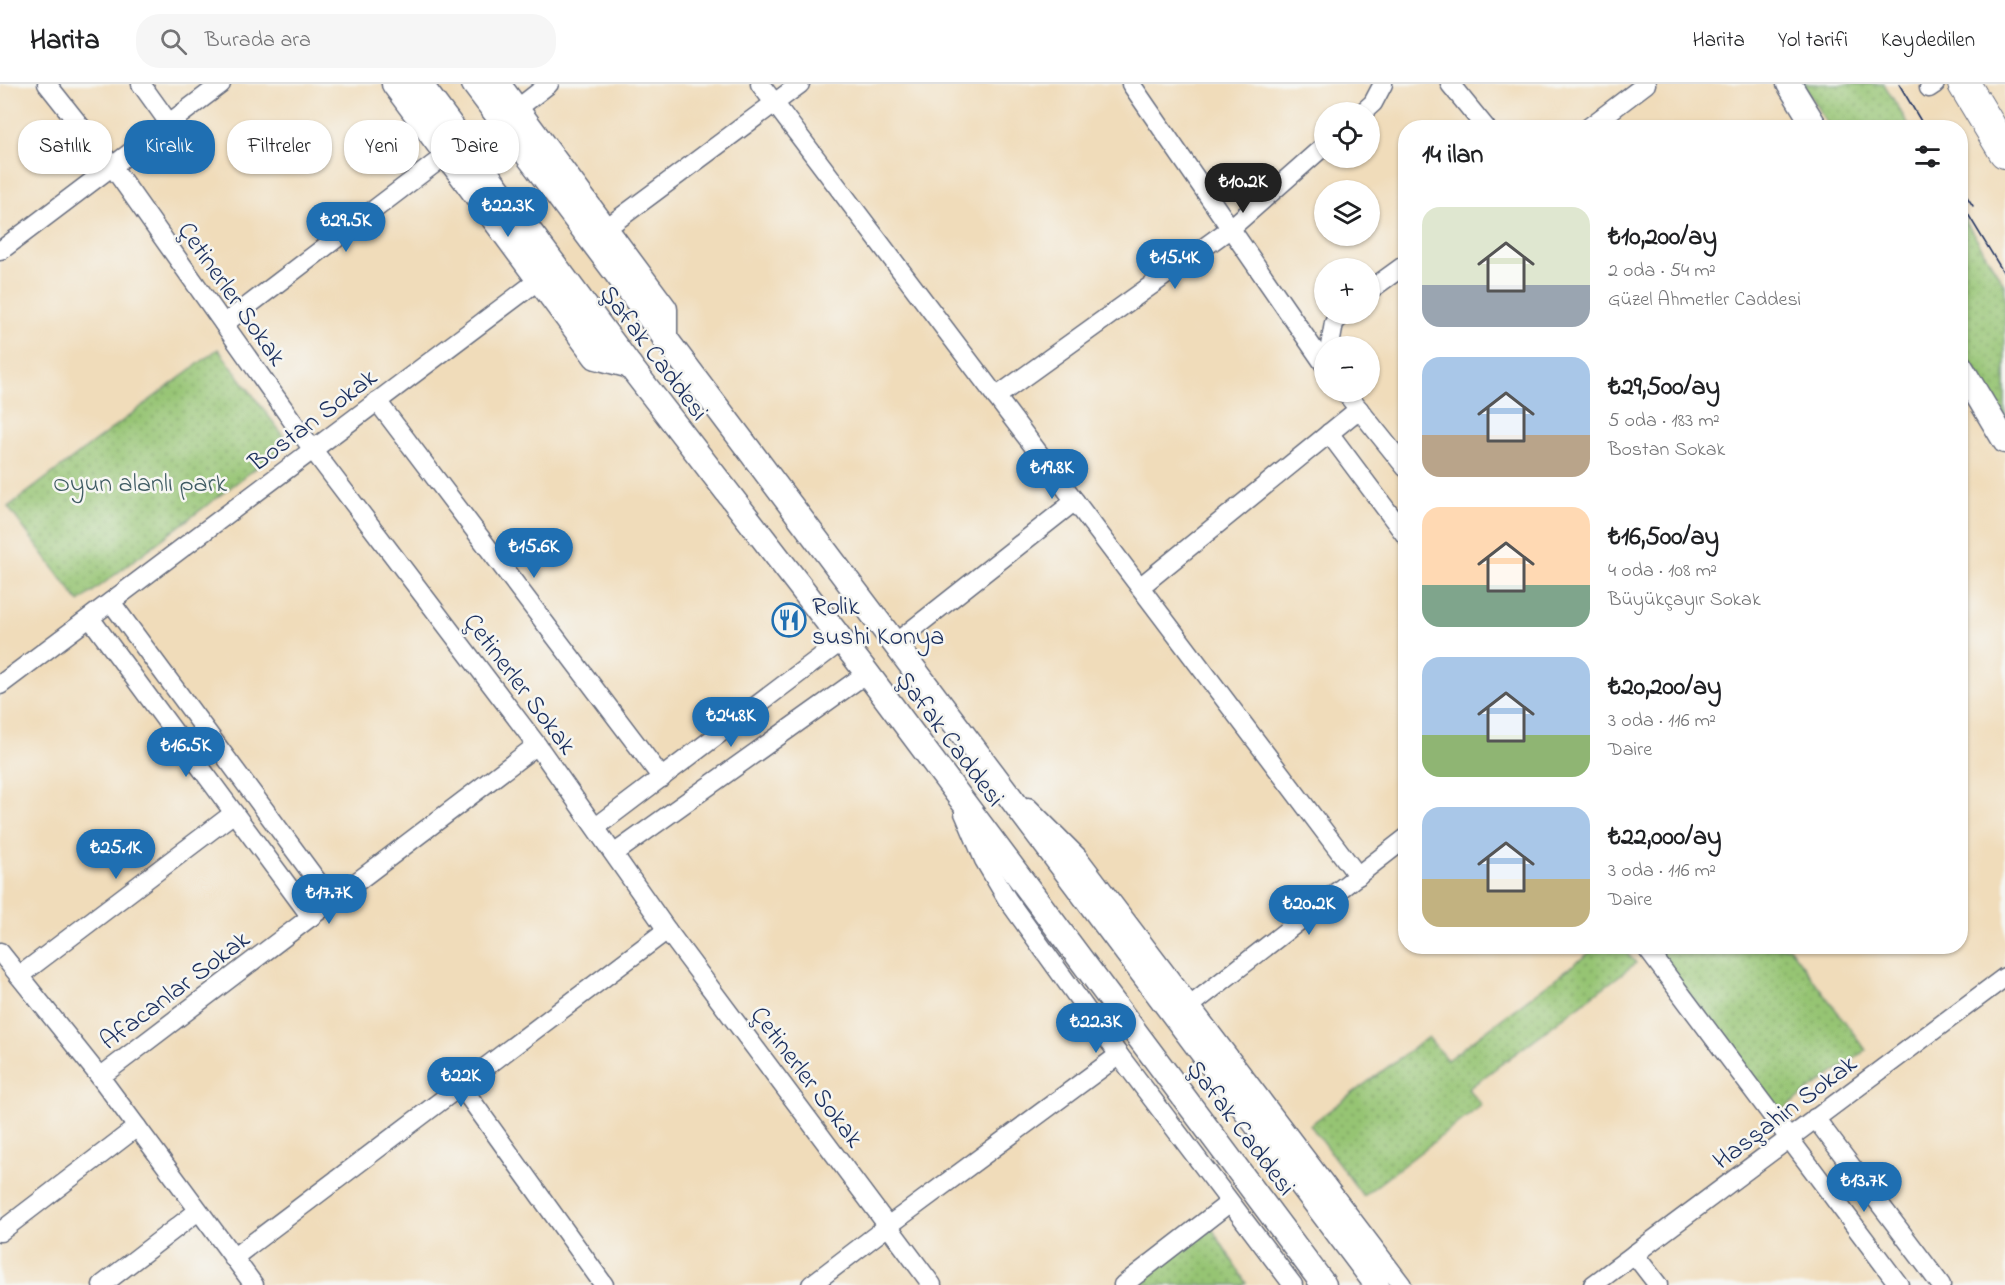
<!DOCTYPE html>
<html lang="tr">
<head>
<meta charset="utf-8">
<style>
	body { margin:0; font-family:"Indie Flower",sans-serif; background:#f6f6f6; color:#202124; height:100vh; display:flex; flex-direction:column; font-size:22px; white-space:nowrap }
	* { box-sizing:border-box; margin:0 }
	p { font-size:20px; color:#757577 }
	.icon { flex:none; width:33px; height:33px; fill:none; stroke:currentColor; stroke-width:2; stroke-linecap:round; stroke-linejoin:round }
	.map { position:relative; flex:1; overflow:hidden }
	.details { position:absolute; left:1398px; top:36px; width:570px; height:834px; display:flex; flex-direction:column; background:#fff; border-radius:24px; box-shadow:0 2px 4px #0004 }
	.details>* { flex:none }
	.banner { position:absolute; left:18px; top:36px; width:570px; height:54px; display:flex; gap:12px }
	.fabs { position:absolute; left:1314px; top:18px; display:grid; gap:12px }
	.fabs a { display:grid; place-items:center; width:66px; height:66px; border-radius:50%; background:#fff; box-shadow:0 2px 4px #0004; font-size:30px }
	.price { position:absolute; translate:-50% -51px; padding:0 14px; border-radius:21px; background:#1f6fb2; color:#fff; font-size:20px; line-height:39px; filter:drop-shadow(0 2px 3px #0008) }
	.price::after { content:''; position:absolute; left:50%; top:36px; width:18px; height:14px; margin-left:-9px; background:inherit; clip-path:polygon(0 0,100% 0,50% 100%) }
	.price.on { background:#222; color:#fff }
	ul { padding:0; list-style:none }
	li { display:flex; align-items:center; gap:18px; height:150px; padding:0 24px }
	li span { display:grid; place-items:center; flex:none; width:168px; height:120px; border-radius:18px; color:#555 }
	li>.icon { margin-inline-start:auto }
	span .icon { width:72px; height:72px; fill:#fffc; stroke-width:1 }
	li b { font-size:26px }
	h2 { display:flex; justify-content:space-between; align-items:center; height:72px; padding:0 24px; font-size:26px }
	.pill { padding:0 21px; border-radius:24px; background:#fff; box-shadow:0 2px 4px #0004; font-size:21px; line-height:54px }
	.pill.on { background:#1f6fb2; color:#fff }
	header { display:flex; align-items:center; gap:36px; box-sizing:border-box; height:84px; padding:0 30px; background:#fff; border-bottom:2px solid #e0e0e0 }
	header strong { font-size:28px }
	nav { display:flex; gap:33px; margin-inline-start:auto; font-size:21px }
	.search { width:420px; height:54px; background:#f6f6f6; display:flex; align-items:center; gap:15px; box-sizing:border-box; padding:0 21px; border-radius:24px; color:#757577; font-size:22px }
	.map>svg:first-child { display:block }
	.park { fill:url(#park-dots); stroke:#587a68; stroke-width:1.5 }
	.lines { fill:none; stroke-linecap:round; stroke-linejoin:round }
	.street-casing { stroke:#666c7e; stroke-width:21 }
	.secondary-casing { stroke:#666c7e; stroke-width:27 }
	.highway-casing { stroke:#666c7e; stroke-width:34 }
	.street { stroke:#fff; stroke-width:18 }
	.secondary { stroke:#fff; stroke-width:24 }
	.highway { stroke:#fff; stroke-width:32 }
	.tram { stroke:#1b2f5e; stroke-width:1.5 }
	.labels { text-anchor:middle; stroke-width:5; stroke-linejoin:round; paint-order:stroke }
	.street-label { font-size:26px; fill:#1b2f5e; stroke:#f6f6f2 }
	.park-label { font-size:26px; fill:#405c64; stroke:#f6f6f2 }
	.poi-label { font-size:26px; fill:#1b2f5e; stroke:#f6f6f2; text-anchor:start }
</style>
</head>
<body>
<header>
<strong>Harita</strong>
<div class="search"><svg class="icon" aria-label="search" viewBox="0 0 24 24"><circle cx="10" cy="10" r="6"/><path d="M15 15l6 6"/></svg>Burada ara</div>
<nav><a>Harita</a><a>Yol tarifi</a><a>Kaydedilen</a></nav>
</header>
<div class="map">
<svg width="2005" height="1201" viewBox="0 0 2005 1201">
	<defs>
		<pattern id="park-dots" width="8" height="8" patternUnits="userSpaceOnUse" patternTransform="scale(1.5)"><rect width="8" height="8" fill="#96c473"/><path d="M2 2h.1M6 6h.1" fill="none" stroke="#7aa062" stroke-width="1.8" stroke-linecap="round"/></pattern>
	</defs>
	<rect width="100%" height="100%" fill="#f6f6f2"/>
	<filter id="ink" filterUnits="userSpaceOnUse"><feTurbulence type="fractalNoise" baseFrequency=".0167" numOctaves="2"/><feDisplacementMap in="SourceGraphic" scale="12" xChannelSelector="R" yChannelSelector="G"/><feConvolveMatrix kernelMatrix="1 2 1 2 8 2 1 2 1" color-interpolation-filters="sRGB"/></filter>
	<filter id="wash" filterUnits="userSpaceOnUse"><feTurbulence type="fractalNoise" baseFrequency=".008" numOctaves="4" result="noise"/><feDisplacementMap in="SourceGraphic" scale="24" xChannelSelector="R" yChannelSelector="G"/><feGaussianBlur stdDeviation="1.35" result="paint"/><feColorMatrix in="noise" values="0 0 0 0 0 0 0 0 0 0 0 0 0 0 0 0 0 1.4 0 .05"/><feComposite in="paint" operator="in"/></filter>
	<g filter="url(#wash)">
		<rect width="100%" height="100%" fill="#f0dcba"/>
		<!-- park -->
		<g class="park">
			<polygon points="1803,0 1884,0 1910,43 1829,43"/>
			<polygon points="1960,128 2005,202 2005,336 1961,262"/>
			<polygon points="218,265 289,359 79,518 8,423"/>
			<polygon points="1597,863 1621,863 1636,879 1468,1005 1482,1021 1363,1112 1310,1041 1428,953 1447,976"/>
			<polygon points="1653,863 1789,863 1866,966 1779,1028"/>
			<polygon points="1210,1141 1246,1199 1243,1201 1135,1201"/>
		</g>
	</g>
	<g filter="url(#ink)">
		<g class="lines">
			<!-- street casing -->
			<g class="street-casing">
				<g id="street">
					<polyline points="47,0 112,82 313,366 537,661 667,846 932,1201"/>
					<polyline points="141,0 169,39"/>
					<polyline points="760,0 1358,792"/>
					<polyline points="1131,0 1324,280"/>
					<polyline points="1450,0 1486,44"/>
					<polyline points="1929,4 1935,0"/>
					<polyline points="517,25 549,0"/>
					<polyline points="1363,28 1373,19 1383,0"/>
					<polyline points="1588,44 1646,0"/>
					<polyline points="605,145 800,0"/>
					<polyline points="0,167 221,0"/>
					<polyline points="1370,206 1406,180"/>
					<polyline points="224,240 447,70"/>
					<polyline points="1330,262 1334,239 1343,230"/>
					<polyline points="1345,308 1406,384"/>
					<polyline points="996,313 1231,144 1324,62"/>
					<polyline points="377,317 662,694"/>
					<polyline points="1329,349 1406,452"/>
					<polyline points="1140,503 1359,325"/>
					<polyline points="111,518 332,817"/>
					<polyline points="90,534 311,833"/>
					<polyline points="894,560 1075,417"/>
					<polyline points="0,601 540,195"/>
					<polyline points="1028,723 1078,773 1402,1201"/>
					<polyline points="964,729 984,776 1007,815 1119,971 1293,1201"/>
					<polyline points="596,743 843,556"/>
					<polyline points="615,769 867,589"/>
					<polyline points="1645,862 1899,1201"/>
					<polyline points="0,868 100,993 254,1201"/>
					<polyline points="19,892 234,729"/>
					<polyline points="1190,922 1406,754"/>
					<polyline points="100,993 537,661"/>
					<polyline points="461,1002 604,1201"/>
					<polyline points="1815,1034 1941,1201"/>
					<polyline points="0,1148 137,1043"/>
					<polyline points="1634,1170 1658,1201"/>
					<polyline points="233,1174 667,846"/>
					<polyline points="102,1201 198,1127"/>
					<polyline points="811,1201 888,1142 1119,971"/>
					<polyline points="1123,1201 1229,1119"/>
					<polyline points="1593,1201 2005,893"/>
				</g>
			</g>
			<!-- secondary casing -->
			<g class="secondary-casing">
				<g id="secondary">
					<polyline points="394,0 596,273 630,282"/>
					<polyline points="420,0 630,282 867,589 1324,1201"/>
					<polyline points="474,0 1377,1201"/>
					<polyline points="498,0 665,225 665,256"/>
					<polyline points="1789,0 1816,44"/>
					<polyline points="1960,282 2005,357"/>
				</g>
			</g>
			<!-- highway casing -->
			<g class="highway-casing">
				<polyline id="highway" points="1964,0 2005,68"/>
			</g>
			<!-- street -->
			<use href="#street" class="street"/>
			<!-- secondary -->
			<use href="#secondary" class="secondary"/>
			<!-- highway -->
			<use href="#highway" class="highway"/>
			<!-- tram -->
			<g class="tram">
				<polyline points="1899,0 1925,44"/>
				<polyline points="1960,102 1973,122"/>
				<polyline points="1960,117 2005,191"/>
			</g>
		</g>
	</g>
	<!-- icons -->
	<defs>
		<g id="restaurant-ring" transform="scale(1.725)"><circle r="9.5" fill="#f6f6f2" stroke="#1f6fb2" stroke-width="1.5"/><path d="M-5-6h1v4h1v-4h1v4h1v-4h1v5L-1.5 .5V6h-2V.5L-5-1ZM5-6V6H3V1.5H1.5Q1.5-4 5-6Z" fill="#1f6fb2"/></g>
	</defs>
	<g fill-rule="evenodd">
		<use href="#restaurant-ring" x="789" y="536"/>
	</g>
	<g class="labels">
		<!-- street labels -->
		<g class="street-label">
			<text transform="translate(233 209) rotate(55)" y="9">Çetinerler Sokak</text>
			<text transform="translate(655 268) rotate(53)" y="9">Şafak Caddesi</text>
			<text transform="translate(312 335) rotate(-37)" y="9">Bostan Sokak</text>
			<text transform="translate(521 599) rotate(53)" y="9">Çetinerler Sokak</text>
			<text transform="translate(951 654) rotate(53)" y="9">Şafak Caddesi</text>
			<text transform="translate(174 905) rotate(-37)" y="9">Afacanlar Sokak</text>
			<text transform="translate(808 992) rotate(53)" y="9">Çetinerler Sokak</text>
			<text transform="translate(1784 1027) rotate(-37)" y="9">Hasşahin Sokak</text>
			<text transform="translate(1242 1043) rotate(53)" y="9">Şafak Caddesi</text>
		</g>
		<!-- park labels -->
		<g class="park-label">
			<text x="140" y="407">Oyun alanlı park</text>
		</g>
		<!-- poi labels -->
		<g class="poi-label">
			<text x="812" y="530">Rolik<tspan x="812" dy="30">sushi Konya</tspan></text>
		</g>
	</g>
</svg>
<div class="fabs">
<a><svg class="icon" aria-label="locate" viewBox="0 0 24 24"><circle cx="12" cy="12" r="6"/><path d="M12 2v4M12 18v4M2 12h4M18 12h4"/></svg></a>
<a><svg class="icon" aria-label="layers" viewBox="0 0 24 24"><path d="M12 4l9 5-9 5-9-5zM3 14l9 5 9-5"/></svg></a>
<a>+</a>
<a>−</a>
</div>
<b class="price on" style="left:1243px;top:130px">₺10.2K</b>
<b class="price" style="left:508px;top:154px">₺22.3K</b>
<b class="price" style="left:346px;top:169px">₺29.5K</b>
<b class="price" style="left:1175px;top:206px">₺15.4K</b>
<b class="price" style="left:1052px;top:416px">₺19.8K</b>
<b class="price" style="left:534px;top:495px">₺15.6K</b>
<b class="price" style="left:731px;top:664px">₺24.8K</b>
<b class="price" style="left:186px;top:694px">₺16.5K</b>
<b class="price" style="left:116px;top:796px">₺25.1K</b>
<b class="price" style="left:329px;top:841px">₺17.7K</b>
<b class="price" style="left:1309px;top:852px">₺20.2K</b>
<b class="price" style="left:1096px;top:970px">₺22.3K</b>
<b class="price" style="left:461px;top:1024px">₺22K</b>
<b class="price" style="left:1864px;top:1129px">₺13.7K</b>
<div class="banner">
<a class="pill">Satılık</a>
<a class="pill on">Kiralık</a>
<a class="pill">Filtreler</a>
<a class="pill">Yeni</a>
<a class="pill">Daire</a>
</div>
<section class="details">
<h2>14 ilan<svg class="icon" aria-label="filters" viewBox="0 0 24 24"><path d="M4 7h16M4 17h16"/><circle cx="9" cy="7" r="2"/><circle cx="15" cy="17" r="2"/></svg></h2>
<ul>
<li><span style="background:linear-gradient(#dfe7d0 65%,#9aa5b1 0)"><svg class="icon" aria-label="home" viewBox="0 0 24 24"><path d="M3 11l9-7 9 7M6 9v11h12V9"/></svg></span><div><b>₺10,200/ay</b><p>2 oda · 54 m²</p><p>Güzel Ahmetler Caddesi</p></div></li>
<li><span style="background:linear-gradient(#a9c7e8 65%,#b9a48a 0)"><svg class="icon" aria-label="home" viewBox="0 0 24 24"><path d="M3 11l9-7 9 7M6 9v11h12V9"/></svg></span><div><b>₺29,500/ay</b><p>5 oda · 183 m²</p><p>Bostan Sokak</p></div></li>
<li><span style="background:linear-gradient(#ffd9b3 65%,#7fa58c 0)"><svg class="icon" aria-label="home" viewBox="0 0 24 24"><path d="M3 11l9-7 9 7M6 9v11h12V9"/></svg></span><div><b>₺16,500/ay</b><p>4 oda · 108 m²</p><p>Büyükçayır Sokak</p></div></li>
<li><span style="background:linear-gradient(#a9c7e8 65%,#8fb573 0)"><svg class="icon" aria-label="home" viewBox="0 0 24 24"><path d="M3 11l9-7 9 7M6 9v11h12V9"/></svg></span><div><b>₺20,200/ay</b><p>3 oda · 116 m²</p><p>Daire</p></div></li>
<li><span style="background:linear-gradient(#a9c7e8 60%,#c2b280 0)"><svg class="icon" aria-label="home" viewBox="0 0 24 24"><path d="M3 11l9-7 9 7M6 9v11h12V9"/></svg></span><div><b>₺22,000/ay</b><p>3 oda · 116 m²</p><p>Daire</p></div></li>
</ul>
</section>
</div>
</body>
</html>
